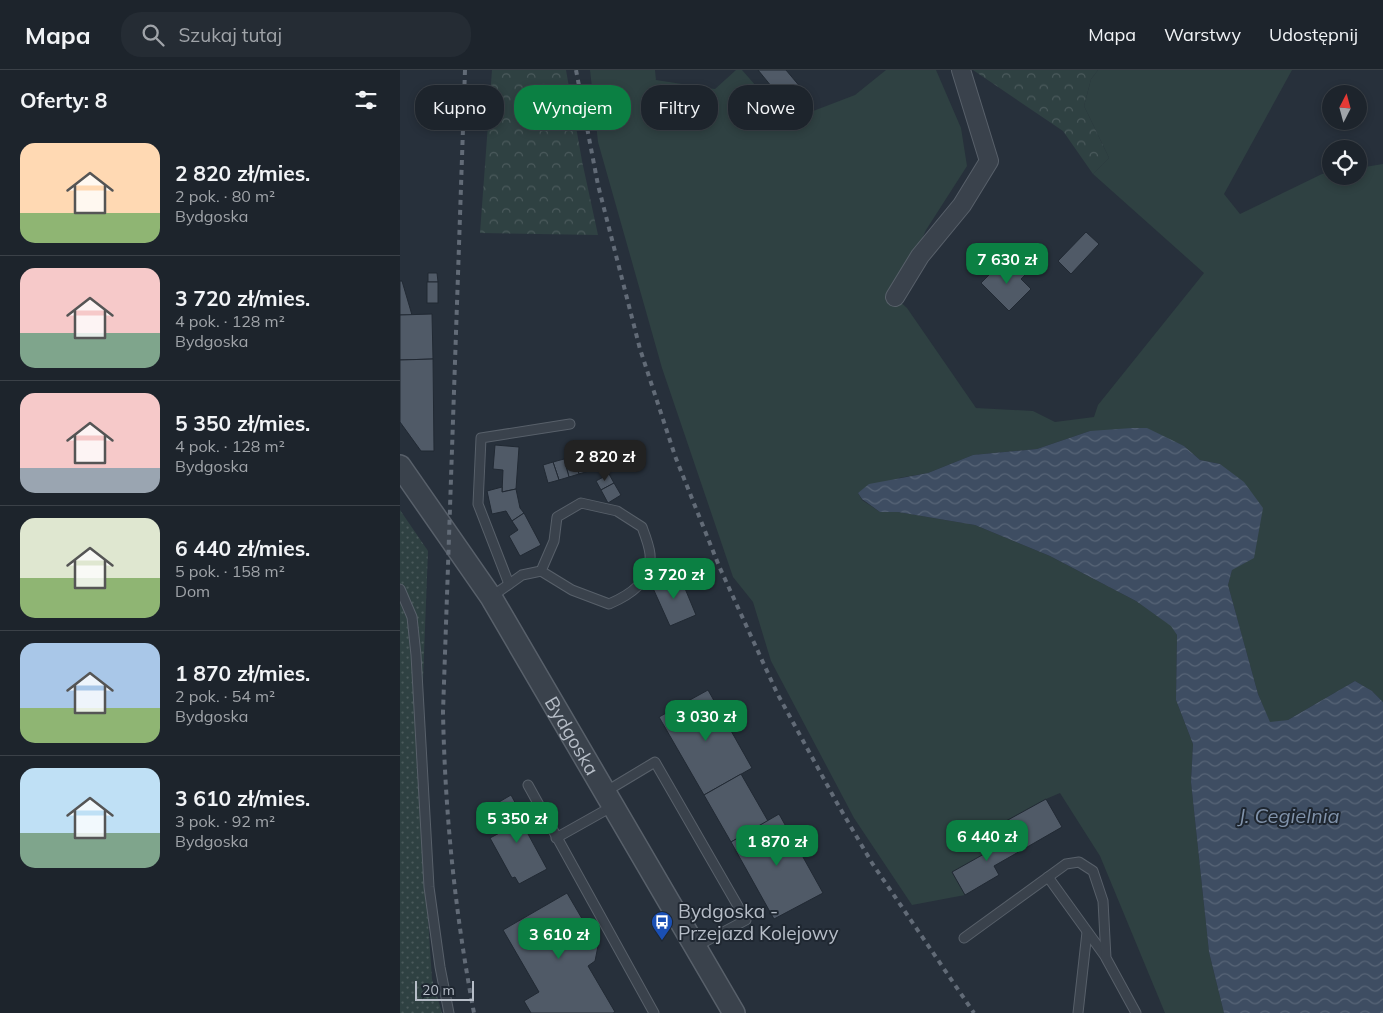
<!DOCTYPE html>
<html lang="pl">
<head>
<meta charset="utf-8">
<style>
	body { margin:0; font-family:Mulish,sans-serif; background:#252c34; color:#f1f3f6; height:100vh; display:flex; flex-direction:column; font-size:19px; white-space:nowrap }
	* { box-sizing:border-box; margin:0 }
	p { font-size:16px; color:#a0a4a9 }
	.icon { flex:none; width:28px; height:28px; fill:none; stroke:currentColor; stroke-width:2; stroke-linecap:round; stroke-linejoin:round }
	.map { position:relative; flex:1; overflow:hidden }
	.details { display:flex; flex-direction:column; background:#1d242c; width:400px }
	.details>* { flex:none }
	.hud { position:absolute; left:15px; top:15px; width:475px; height:45px; display:flex; gap:10px }
	.needle { width:32px; rotate:6deg }
	.tools { position:absolute; left:922px; top:15px; display:grid; gap:10px }
	.tools a { display:grid; place-items:center; width:45px; height:45px; border-radius:50%; background:#1d242c; box-shadow:0 2px 8px #0003,0 0 0 1px #3b4148; font-size:25px }
	.scale { position:absolute; left:15px; bottom:12px; width:59px; box-sizing:border-box; padding-left:5px; border:2px solid #b6bdc7; border-top:0; font-size:14px; line-height:18px; white-space:nowrap; color:#b6bdc7; -webkit-text-stroke:4px #1f2731; paint-order:stroke }
	.price { position:absolute; translate:-50% -42px; padding:0 11px; border-radius:10px; background:#0b8043; color:#fff; font-size:16px; line-height:32px; filter:drop-shadow(0 1px 2px #0008) }
	.price::after { content:''; position:absolute; left:50%; top:30px; width:15px; height:11px; margin-left:-8px; background:inherit; clip-path:polygon(0 0,100% 0,50% 100%) }
	.price.selected { background:#222; color:#fff }
	ul { padding:0; list-style:none }
	li { display:flex; align-items:center; gap:15px; height:125px; padding:0 20px }
	li+li { border-top:1px solid #3b4148 }
	li span { display:grid; place-items:center; flex:none; width:140px; height:100px; border-radius:15px; color:#555 }
	li>.icon { margin-inline-start:auto }
	span .icon { width:60px; height:60px; fill:#fffc; stroke-width:1 }
	li b { font-size:21px }
	h2 { display:flex; justify-content:space-between; align-items:center; height:60px; padding:0 20px; font-size:21px }
	.pill { padding:0 18px; border-radius:20px; background:#1d242c; box-shadow:0 2px 8px #0003,0 0 0 1px #3b4148; font-size:18px; line-height:45px }
	.pill.selected { background:#0b8043; color:#fff }
	header { display:flex; align-items:center; gap:30px; box-sizing:border-box; height:70px; padding:0 25px; background:#1d242c; border-bottom:1px solid #3b4148 }
	header strong { font-size:24px }
	nav { display:flex; gap:28px; margin-inline-start:auto; font-size:18px }
	.search { width:350px; height:45px; background:#252c34; display:flex; align-items:center; gap:12px; box-sizing:border-box; padding:0 18px; border-radius:20px; color:#a0a4a9; font-size:19px }
	main { display:flex; flex:1; min-height:0 }
	.map>svg:first-child { display:block }
	.grass { fill:#2f4142 }
	.forest { fill:url(#forest-crowns) }
	.park { fill:url(#park-dots) }
	.water { fill:url(#water-waves) }
	.building { fill:#505a67; stroke:#212933 }
	.lines { fill:none; stroke-linecap:round; stroke-linejoin:round }
	.service-casing { stroke:#58606a; stroke-width:11 }
	.minor-casing { stroke:#58606a; stroke-width:20 }
	.tertiary-casing { stroke:#58606a; stroke-width:24 }
	.service { stroke:#3a424c; stroke-width:9 }
	.minor { stroke:#3a424c; stroke-width:18 }
	.tertiary { stroke:#3a424c; stroke-width:21 }
	.rail { stroke:#626b77; stroke-width:4; stroke-dasharray:5 5; stroke-linecap:butt }
	.labels { text-anchor:middle; stroke-width:4; stroke-linejoin:round; paint-order:stroke }
	.street-label { font-size:19px; fill:#b6bdc7; stroke:#1f2731 }
	.poi-label { font-size:19px; fill:#b6bdc7; stroke:#1f2731; text-anchor:start }
	.water-label { font-size:20px; font-style:italic; fill:#8193ab; stroke:#1f2731 }
</style>
</head>
<body>
<header>
<strong>Mapa</strong>
<div class="search"><svg class="icon" aria-label="search" viewBox="0 0 24 24"><circle cx="10" cy="10" r="6"/><path d="M15 15l6 6"/></svg>Szukaj tutaj</div>
<nav><a>Mapa</a><a>Warstwy</a><a>Udostępnij</a></nav>
</header>
<main>
<section class="details">
<h2>Oferty: 8<svg class="icon" aria-label="filters" viewBox="0 0 24 24"><path d="M4 7h16M4 17h16"/><circle cx="9" cy="7" r="2"/><circle cx="15" cy="17" r="2"/></svg></h2>
<ul>
<li><span style="background:linear-gradient(#ffd9b3 70%,#8fb573 0)"><svg class="icon" aria-label="home" viewBox="0 0 24 24"><path d="M3 11l9-7 9 7M6 9v11h12V9"/></svg></span><div><b>2 820 zł/mies.</b><p>2 pok. · 80 m²</p><p>Bydgoska</p></div></li>
<li><span style="background:linear-gradient(#f6c9c9 65%,#7fa58c 0)"><svg class="icon" aria-label="home" viewBox="0 0 24 24"><path d="M3 11l9-7 9 7M6 9v11h12V9"/></svg></span><div><b>3 720 zł/mies.</b><p>4 pok. · 128 m²</p><p>Bydgoska</p></div></li>
<li><span style="background:linear-gradient(#f6c9c9 75%,#9aa5b1 0)"><svg class="icon" aria-label="home" viewBox="0 0 24 24"><path d="M3 11l9-7 9 7M6 9v11h12V9"/></svg></span><div><b>5 350 zł/mies.</b><p>4 pok. · 128 m²</p><p>Bydgoska</p></div></li>
<li><span style="background:linear-gradient(#dfe7d0 60%,#8fb573 0)"><svg class="icon" aria-label="home" viewBox="0 0 24 24"><path d="M3 11l9-7 9 7M6 9v11h12V9"/></svg></span><div><b>6 440 zł/mies.</b><p>5 pok. · 158 m²</p><p>Dom</p></div></li>
<li><span style="background:linear-gradient(#a9c7e8 65%,#8fb573 0)"><svg class="icon" aria-label="home" viewBox="0 0 24 24"><path d="M3 11l9-7 9 7M6 9v11h12V9"/></svg></span><div><b>1 870 zł/mies.</b><p>2 pok. · 54 m²</p><p>Bydgoska</p></div></li>
<li><span style="background:linear-gradient(#bfe0f5 65%,#7fa58c 0)"><svg class="icon" aria-label="home" viewBox="0 0 24 24"><path d="M3 11l9-7 9 7M6 9v11h12V9"/></svg></span><div><b>3 610 zł/mies.</b><p>3 pok. · 92 m²</p><p>Bydgoska</p></div></li>
</ul>
</section>
<div class="map">
<svg width="983" height="943" viewBox="0 0 983 943">
	<defs>
		<pattern id="forest-crowns" width="20" height="18" patternUnits="userSpaceOnUse" patternTransform="scale(1.25)"><rect width="20" height="18" fill="#2f4142"/><path d="M2 6a3 3 0 1 1 6 0M12 15a3 3 0 1 1 6 0" fill="none" stroke="#4b5a5c"/></pattern>
		<pattern id="park-dots" width="8" height="8" patternUnits="userSpaceOnUse" patternTransform="scale(1.25)"><rect width="8" height="8" fill="#2f4142"/><path d="M2 2h.1M6 6h.1" fill="none" stroke="#4b5a5c" stroke-width="1.8" stroke-linecap="round"/></pattern>
		<pattern id="water-waves" width="16" height="10" patternUnits="userSpaceOnUse" patternTransform="scale(1.25)"><rect width="16" height="10" fill="#3e4d62"/><path d="M0 5q4-4 8 0t8 0" fill="none" stroke="#586577"/></pattern>
	</defs>
	<rect width="100%" height="100%" fill="#27303b"/>
	<!-- grass -->
	<polygon class="grass" points="190,0 255,0 256,10 315,19 336,0 342,0 387,51 455,25 486,0 536,0 561,58 567,96 526,160 496,228 507,238 576,338 633,341 655,352 694,347 698,335 804,203 693,104 709,88 684,36 691,9 698,0 892,0 824,124 840,144 922,104 931,102 931,106 959,106 959,98 983,94 983,632 972,621 955,611 888,650 870,653 858,624 828,515 832,500 820,394 800,390 784,376 767,369 690,361 637,379 573,385 528,403 499,408 458,423 462,430 480,442 498,442 575,455 650,486 736,531 772,556 777,565 776,630 793,674 791,712 809,882 824,943 765,943 700,786 660,723 646,729 610,758 579,775 584,784 552,802 565,825 512,835 454,748 371,591 353,532 333,507 262,298 198,72"/>
	<!-- forest -->
	<g class="forest">
		<polygon points="92,0 166,0 182,91 198,165 80,163"/>
		<polygon points="573,0 698,0 691,9 684,36 709,88 693,104 663,61"/>
	</g>
	<!-- park -->
	<polygon class="park" points="0,440 28,481 19,713 32,909 42,943 0,943"/>
	<!-- water -->
	<polygon class="water" points="732,358 747,358 784,376 800,390 820,394 844,412 863,438 854,488 832,500 828,515 858,624 870,652 888,650 955,611 972,621 983,632 983,943 824,943 809,882 791,712 793,674 776,630 777,565 771,556 736,531 650,486 575,455 498,442 480,442 462,429 458,423 469,414 528,403 573,385 637,379 690,361"/>
	<!-- building -->
	<g class="building">
		<polygon points="358,0 386,0 407,25 390,39"/>
		<polygon points="686,162 699,174 671,204 658,191"/>
		<polygon points="603,191 613,201 617,196 626,204 621,209 631,219 609,241 581,213"/>
		<polygon points="28,203 37,203 38,212 28,212"/>
		<polygon points="0,211 2,211 12,245 0,245"/>
		<rect x="27" y="212" width="11" height="21"/>
		<polygon points="32,244 33,289 0,290 0,245"/>
		<polygon points="33,289 34,381 21,381 0,352 0,290"/>
		<polygon points="95,375 119,377 116,419 102,422 103,400 93,399"/>
		<polygon points="184,384 189,401 179,404 173,386"/>
		<polygon points="173,386 179,404 169,407 164,389"/>
		<polygon points="164,389 169,407 159,410 153,392"/>
		<polygon points="153,392 159,410 148,413 143,395"/>
		<polygon points="209,404 214,413 201,420 196,411"/>
		<polygon points="214,413 221,425 208,433 201,420"/>
		<polygon points="102,417 102,422 116,419 120,438 124,443 112,451 106,441 92,444 87,421"/>
		<polygon points="124,443 141,475 120,486 109,466 118,460 112,451"/>
		<polygon points="279,504 296,545 270,556 252,516"/>
		<polygon points="308,620 352,698 304,725 259,647"/>
		<polygon points="341,704 368,751 331,772 304,725"/>
		<polygon points="111,725 131,762 128,764 147,799 119,814 115,807 112,808 90,768 107,759 94,735"/>
		<polygon points="646,729 662,757 622,780 606,751"/>
		<polygon points="379,744 423,823 374,849 331,772"/>
		<polygon points="610,758 622,780 594,796 599,805 565,825 552,802 584,784 579,775"/>
		<polygon points="167,823 198,876 195,891 188,896 215,942 213,943 131,943 124,931 139,922 103,860"/>
	</g>
	<g class="lines">
		<!-- service casing -->
		<g class="service-casing">
			<g id="service">
				<polyline points="109,514 78,434 81,368 170,354"/>
				<polyline points="0,519 12,547 16,585 29,817 40,897 49,943"/>
				<path d="M91,527L122,505L141,501L172,520L209,534C230,525 252,511 250,484C249,475 245,465 242,457L217,441L181,433L157,447L154,471L141,501"/>
				<polyline points="128,715 254,943"/>
				<polyline points="205,722 255,692 346,850 295,877"/>
				<polyline points="156,768 213,736"/>
				<polyline points="648,807 705,886"/>
				<polyline points="564,868 666,794 679,792 693,801 703,831 706,888 736,943"/>
				<polyline points="678,943 687,862"/>
			</g>
		</g>
		<!-- minor casing -->
		<g class="minor-casing">
			<polyline id="minor" points="495,227 520,186 562,135 589,91 561,0"/>
		</g>
		<!-- tertiary casing -->
		<g class="tertiary-casing">
			<g id="tertiary">
				<path id="s1" d="M0,396L91,527L334,943"/>
			</g>
		</g>
		<!-- service -->
		<use href="#service" class="service"/>
		<!-- minor -->
		<use href="#minor" class="minor"/>
		<!-- tertiary -->
		<use href="#tertiary" class="tertiary"/>
		<!-- rail -->
		<g class="rail">
			<path d="M65,0L43,642C45,744 55,843 74,943"/>
			<polyline points="176,0 198,115 240,279 275,386 319,496 377,623 437,733 472,793 574,943"/>
		</g>
	</g>
	<!-- icons -->
	<defs>
		<g id="bus-pin" transform="scale(1.125)"><path d="M0 17L-7.5 6A9.5 9.5 0 1 1 7.5 6Z" fill="#1a4fb4" stroke="#1f2731"/><path d="M-5-6H5V4H4V6H2V4H-2V6H-4V4H-5ZM-3.5-4V0h7V-4ZM-3.5 1.2v1.5H-2V1.2ZM2 1.2v1.5H3.5V1.2Z" fill="#fff"/></g>
	</defs>
	<g fill-rule="evenodd">
		<use href="#bus-pin" x="262" y="852"/>
	</g>
	<g class="labels">
		<!-- street labels -->
		<g class="street-label">
			<text dy="7" stroke="none"><textPath href="#s1" startOffset="320">Bydgoska</textPath></text>
		</g>
		<!-- poi labels -->
		<g class="poi-label">
			<text x="278" y="848">Bydgoska -<tspan x="278" dy="22">Przejazd Kolejowy</tspan></text>
		</g>
		<!-- water labels -->
		<g class="water-label">
			<text x="889" y="753">J. Cegielnia</text>
		</g>
	</g>
</svg>
<div class="tools">
<a><svg class="needle" viewBox="-14 -14 28 28"><path d="M0-13l5 13h-10z" fill="#e53935"/><path d="M0 13l5-13h-10z" fill="#a0a4a9"/></svg></a>
<a><svg class="icon" aria-label="locate" viewBox="0 0 24 24"><circle cx="12" cy="12" r="6"/><path d="M12 2v4M12 18v4M2 12h4M18 12h4"/></svg></a>
</div>
<div class="scale">20 m</div>
<b class="price" style="left:607px;top:215px">7 630 zł</b>
<b class="price selected" style="left:205px;top:412px">2 820 zł</b>
<b class="price" style="left:274px;top:530px">3 720 zł</b>
<b class="price" style="left:306px;top:672px">3 030 zł</b>
<b class="price" style="left:117px;top:774px">5 350 zł</b>
<b class="price" style="left:587px;top:792px">6 440 zł</b>
<b class="price" style="left:377px;top:797px">1 870 zł</b>
<b class="price" style="left:159px;top:890px">3 610 zł</b>
<div class="hud">
<a class="pill">Kupno</a>
<a class="pill selected">Wynajem</a>
<a class="pill">Filtry</a>
<a class="pill">Nowe</a>
</div>
</div>
</main>
</body>
</html>
